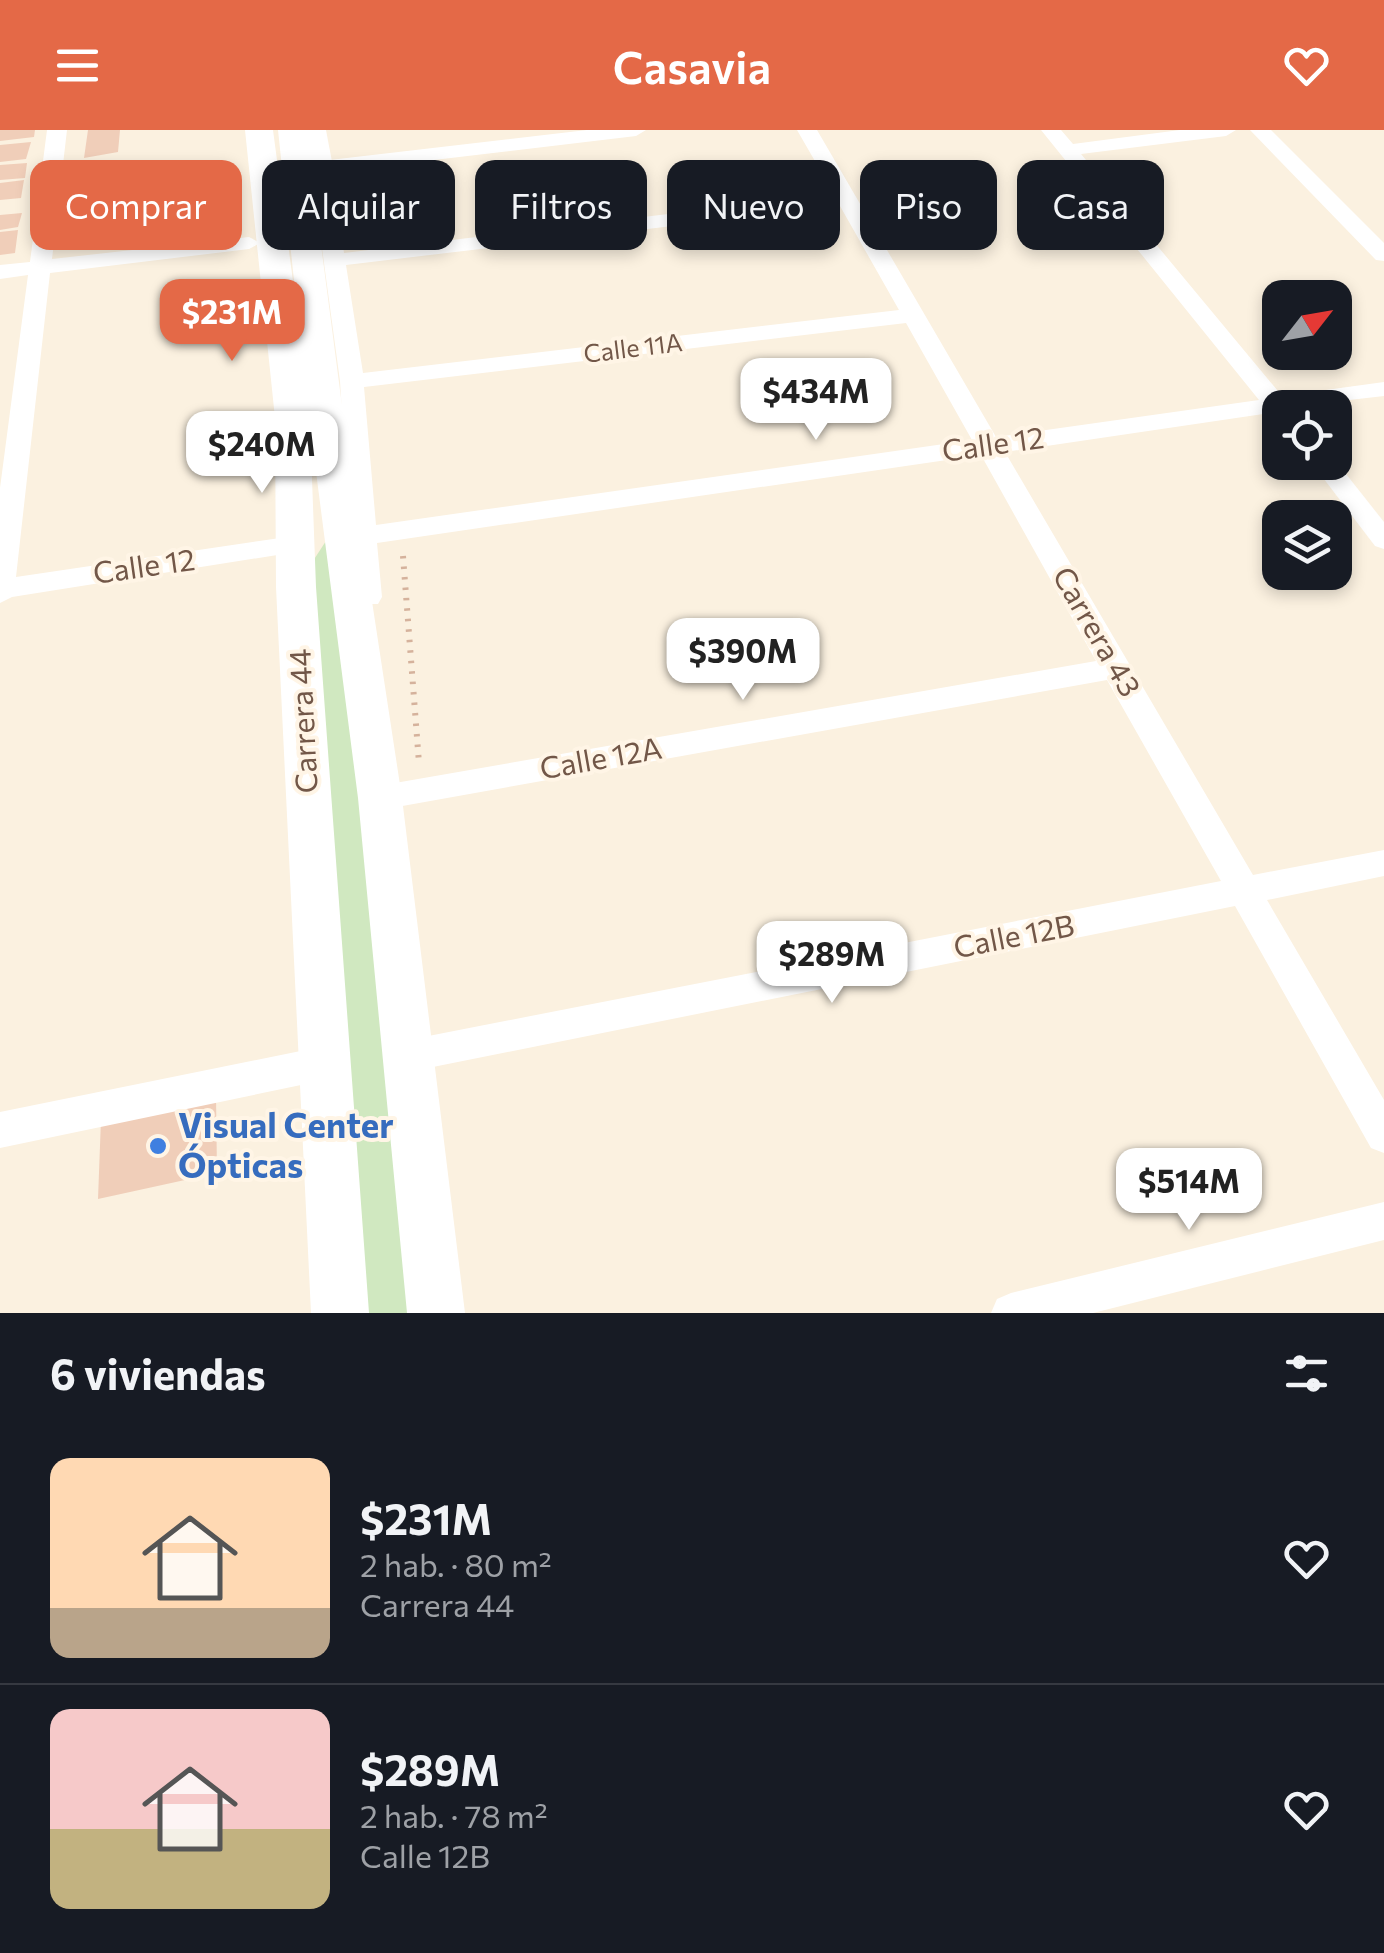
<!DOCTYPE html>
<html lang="es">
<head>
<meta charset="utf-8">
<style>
	body { margin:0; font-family:Commissioner,sans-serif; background:#242831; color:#f1f3f6; height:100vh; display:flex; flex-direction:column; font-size:38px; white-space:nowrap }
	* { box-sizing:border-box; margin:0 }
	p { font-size:32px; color:#9ea1a6 }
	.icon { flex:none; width:55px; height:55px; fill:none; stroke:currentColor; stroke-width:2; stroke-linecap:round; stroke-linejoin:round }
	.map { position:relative; height:1183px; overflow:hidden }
	.sheet { display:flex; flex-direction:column; background:#171b24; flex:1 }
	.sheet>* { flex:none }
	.guide { position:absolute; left:30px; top:30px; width:1325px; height:90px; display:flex; gap:20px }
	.needle { width:65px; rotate:59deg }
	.tools { position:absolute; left:1262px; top:150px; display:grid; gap:20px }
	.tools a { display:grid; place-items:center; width:90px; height:90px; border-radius:20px; background:#171b24; box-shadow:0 5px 15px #0003; font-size:50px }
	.price { position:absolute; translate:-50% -85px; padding:0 22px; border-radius:20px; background:#fff; color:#222; font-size:32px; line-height:65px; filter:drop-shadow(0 2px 5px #0008) }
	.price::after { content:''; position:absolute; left:50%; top:60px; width:30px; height:22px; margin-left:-15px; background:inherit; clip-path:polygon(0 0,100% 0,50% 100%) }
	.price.selected { background:#e46947; color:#fff }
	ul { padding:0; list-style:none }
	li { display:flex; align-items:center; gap:30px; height:250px; padding:0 50px }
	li+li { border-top:2px solid #363941 }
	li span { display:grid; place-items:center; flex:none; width:280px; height:200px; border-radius:20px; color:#555 }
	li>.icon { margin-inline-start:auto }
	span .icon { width:120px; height:120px; fill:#fffc; stroke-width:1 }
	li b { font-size:42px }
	h2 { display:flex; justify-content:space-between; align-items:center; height:120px; padding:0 50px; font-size:42px }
	.pill { padding:0 35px; border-radius:20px; background:#171b24; box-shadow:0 5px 15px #0003; font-size:35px; line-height:90px }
	.pill.selected { background:#e46947; color:#fff }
	header { display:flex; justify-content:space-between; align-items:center; height:130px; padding:0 50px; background:#e46947; color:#fff; font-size:45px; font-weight:600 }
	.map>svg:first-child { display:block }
	.green { fill:#d0e8c0 }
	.building { fill:#f0ceb9 }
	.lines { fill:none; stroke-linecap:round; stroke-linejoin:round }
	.path { stroke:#d5b29c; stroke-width:6; stroke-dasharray:2.5 8; stroke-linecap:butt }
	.minor { fill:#fff; fill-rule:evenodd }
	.tertiary { fill:#fff; fill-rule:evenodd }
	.secondary { fill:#fff; fill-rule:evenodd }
	.shop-dot { fill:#3f7fe0; stroke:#fff5e6; stroke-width:4 }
	.labels { text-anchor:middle; stroke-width:8; stroke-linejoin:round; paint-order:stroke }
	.far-street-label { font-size:25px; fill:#725748; stroke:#fff5e6 }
	.street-label { font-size:30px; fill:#725748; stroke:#fff5e6 }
	.near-shop-label { font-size:35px; font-weight:bold; fill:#366cbe; stroke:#fff5e6; text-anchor:start }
</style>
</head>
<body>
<header><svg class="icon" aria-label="menu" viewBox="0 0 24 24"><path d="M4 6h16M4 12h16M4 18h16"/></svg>Casavia<svg class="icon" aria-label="heart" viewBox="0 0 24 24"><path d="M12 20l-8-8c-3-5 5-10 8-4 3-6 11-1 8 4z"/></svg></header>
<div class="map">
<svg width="1384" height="1183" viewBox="0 0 1384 1183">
	<rect width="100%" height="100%" fill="#fbf1e0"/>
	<!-- green -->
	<polygon class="green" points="326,411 436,1183 340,1183 296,457"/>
	<!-- building -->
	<g class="building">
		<polygon points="0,0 35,0 34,7 0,11"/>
		<polygon points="88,0 120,0 118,22 84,28"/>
		<polygon points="31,12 26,29 0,32 0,15"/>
		<polygon points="27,33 25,48 0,50 0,35"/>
		<polygon points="24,50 21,68 0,70 0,53"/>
		<polygon points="22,83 18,97 0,100 0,85"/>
		<polygon points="18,100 15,123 0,125 0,102"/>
		<polygon points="216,966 217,1043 98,1069 101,989"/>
	</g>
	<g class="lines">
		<!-- path -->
		<polyline class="path" points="403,426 419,633"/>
		<!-- minor -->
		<g class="minor">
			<polygon points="47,0 67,0 52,129 249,107 260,113 249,119 50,143 16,447 287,407 296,410 300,416 296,422 12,467 0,473 0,358 28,145 0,149 0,135 30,132"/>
			<path d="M587,0H646L636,6L332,42L344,123L834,64L797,0H817L996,307L1259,270L1041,0H1061L1073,14L1180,0H1236L1226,6L1081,24L1282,266L1384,252V266L1280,278V286L1270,283L1005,322L1253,745L1384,720V746L1267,770L1384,970V1023L1371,1018L1235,776L408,942L395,938L390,926L395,914L408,910L1221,751L1107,550L380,680L369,677L363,648L368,639L379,636L390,639L395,653L1096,531L981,325L377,413L382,467L378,474H358L354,467L340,251L311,37L321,31ZM840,76L899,180L363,243L346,135ZM906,193L972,310L376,395L364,257Z"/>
			<polygon points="1250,0 1271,0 1384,113 1384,131 1376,130"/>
			<polygon points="1335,330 1384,392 1384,419 1375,416 1311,332"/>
			<polygon points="325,916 338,921 343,933 338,945 325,950 0,1018 0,982"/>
			<polygon points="1384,1072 1384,1110 1093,1183 991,1183 997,1169 1011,1163"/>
		</g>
		<!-- tertiary -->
		<polygon class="tertiary" points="302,0 326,0 333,37 330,42 321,44 309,37"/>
		<!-- secondary -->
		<polygon class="secondary" points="245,0 273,0 299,197 278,0 306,0 341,268 402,668 465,1183 407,1183 358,668 310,295 316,457 369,1183 311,1183 276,457 275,288"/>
	</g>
	<!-- markers -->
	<circle class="shop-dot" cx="158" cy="1016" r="10"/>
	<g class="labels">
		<!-- far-street labels -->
		<g class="far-street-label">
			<text transform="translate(633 218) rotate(-7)" y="9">Calle 11A</text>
		</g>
		<!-- street labels -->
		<g class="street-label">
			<text transform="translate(993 315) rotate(-8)" y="10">Calle 12</text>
			<text transform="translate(144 437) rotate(-8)" y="10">Calle 12</text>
			<text transform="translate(1096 502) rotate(60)" y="10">Carrera 43</text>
			<text transform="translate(304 591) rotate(-93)" y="10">Carrera 44</text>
			<text transform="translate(601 629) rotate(-10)" y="10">Calle 12A</text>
			<text transform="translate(1014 807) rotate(-11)" y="10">Calle 12B</text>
		</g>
		<!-- near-shop labels -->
		<g class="near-shop-label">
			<text x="178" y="1008">Visual Center<tspan x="178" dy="40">Ópticas</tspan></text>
		</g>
	</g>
</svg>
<div class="tools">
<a><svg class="needle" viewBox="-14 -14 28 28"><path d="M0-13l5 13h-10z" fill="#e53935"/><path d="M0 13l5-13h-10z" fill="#9ea1a6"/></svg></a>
<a><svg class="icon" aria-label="locate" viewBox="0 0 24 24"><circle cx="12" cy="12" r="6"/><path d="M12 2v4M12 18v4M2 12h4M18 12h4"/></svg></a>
<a><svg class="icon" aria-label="layers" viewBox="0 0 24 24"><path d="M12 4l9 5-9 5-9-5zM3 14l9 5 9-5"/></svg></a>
</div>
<b class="price selected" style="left:232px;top:234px">$231M</b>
<b class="price" style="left:816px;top:313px">$434M</b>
<b class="price" style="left:262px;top:366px">$240M</b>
<b class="price" style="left:743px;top:573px">$390M</b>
<b class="price" style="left:832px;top:876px">$289M</b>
<b class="price" style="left:1189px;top:1103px">$514M</b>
<div class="guide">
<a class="pill selected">Comprar</a>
<a class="pill">Alquilar</a>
<a class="pill">Filtros</a>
<a class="pill">Nuevo</a>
<a class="pill">Piso</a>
<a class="pill">Casa</a>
</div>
</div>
<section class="sheet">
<h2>6 viviendas<svg class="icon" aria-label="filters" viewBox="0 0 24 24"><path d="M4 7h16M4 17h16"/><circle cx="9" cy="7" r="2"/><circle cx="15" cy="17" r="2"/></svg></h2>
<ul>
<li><span style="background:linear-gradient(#ffd9b3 75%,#b9a48a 0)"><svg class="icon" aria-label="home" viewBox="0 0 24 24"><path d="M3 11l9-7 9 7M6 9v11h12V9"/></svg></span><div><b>$231M</b><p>2 hab. · 80 m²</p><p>Carrera 44</p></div><svg class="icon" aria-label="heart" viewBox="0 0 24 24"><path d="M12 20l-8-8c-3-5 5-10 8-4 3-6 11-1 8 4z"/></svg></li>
<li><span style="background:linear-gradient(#f6c9c9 60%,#c2b280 0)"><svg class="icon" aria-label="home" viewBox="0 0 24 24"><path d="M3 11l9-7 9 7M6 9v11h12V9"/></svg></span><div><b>$289M</b><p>2 hab. · 78 m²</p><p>Calle 12B</p></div><svg class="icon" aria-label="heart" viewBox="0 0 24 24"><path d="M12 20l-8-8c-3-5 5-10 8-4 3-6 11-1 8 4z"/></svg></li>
</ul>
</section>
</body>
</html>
